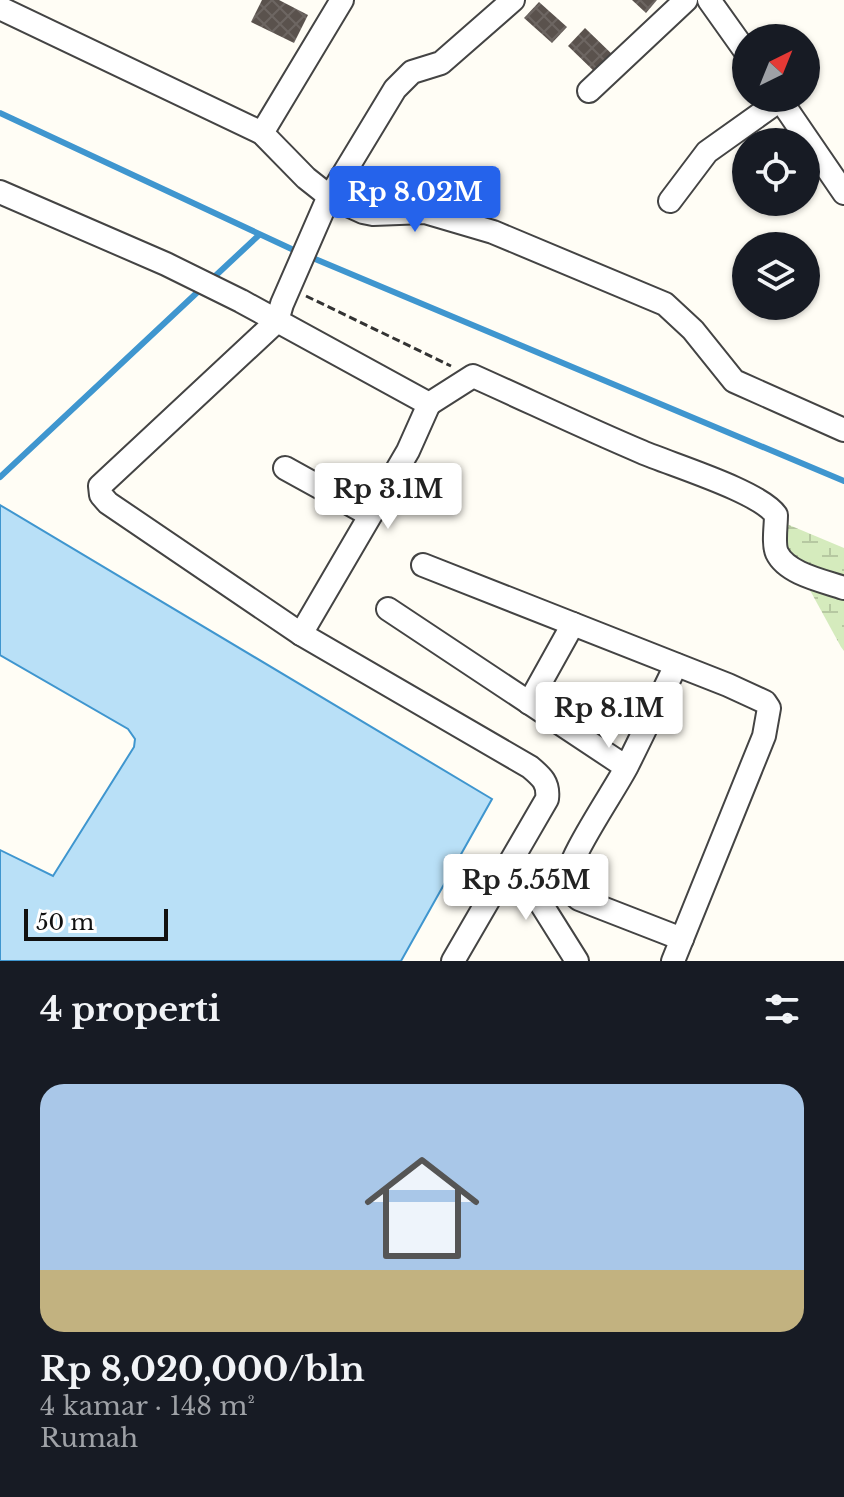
<!DOCTYPE html>
<html lang="id">
<head>
<meta charset="utf-8">
<style>
	body { margin:0; font-family:"Libre Baskerville",serif; background:#20242c; color:#f1f3f6; height:100vh; display:flex; flex-direction:column; font-size:30px; white-space:nowrap }
	* { box-sizing:border-box; margin:0 }
	p { font-size:26px; color:#9ea1a6 }
	.icon { flex:none; width:44px; height:44px; fill:none; stroke:currentColor; stroke-width:2; stroke-linecap:round; stroke-linejoin:round }
	.map { position:relative; height:961px; overflow:hidden }
	.side { display:flex; flex-direction:column; background:#171b24; flex:1 }
	.side>* { flex:none }
	.needle { width:52px; rotate:43deg }
	.buttons { position:absolute; left:732px; top:24px; display:grid; gap:16px }
	.buttons a { display:grid; place-items:center; width:88px; height:88px; border-radius:50%; background:#171b24; box-shadow:0 2px 6px #0004; font-size:40px }
	.scale { position:absolute; left:24px; bottom:20px; width:144px; box-sizing:border-box; padding-left:8px; border:4px solid #111; border-top:0; font-size:22px; line-height:28px; white-space:nowrap; color:#111; -webkit-text-stroke:6px #fff; paint-order:stroke }
	.price { position:absolute; translate:-50% -68px; padding:0 18px; border-radius:8px; background:#fff; color:#222; font-size:26px; line-height:52px; filter:drop-shadow(0 2px 4px #0008) }
	.price::after { content:''; position:absolute; left:50%; top:48px; width:24px; height:18px; margin-left:-12px; background:inherit; clip-path:polygon(0 0,100% 0,50% 100%) }
	.price.active { background:#2563eb; color:#fff }
	ul { padding:0; list-style:none }
	li { display:grid; align-content:center; gap:16px; height:424px; padding:0 40px }
	li+li { border-top:2px solid #363941 }
	li span { display:grid; place-items:center; height:248px; border-radius:24px; color:#555 }
	li>.icon { margin-inline-start:auto }
	span .icon { width:144px; height:144px; fill:#fffc; stroke-width:1 }
	li b { font-size:34px }
	h2 { display:flex; justify-content:space-between; align-items:center; height:96px; padding:0 40px; font-size:34px }
	.map>svg:first-child { display:block }
	.wetland { fill:url(#wetland-marsh) }
	.water { fill:#b9e0f7; stroke:#3f96cf; stroke-width:2 }
	.lines { fill:none; stroke-linecap:round; stroke-linejoin:round }
	.stream { stroke:#3f96cf; stroke-width:6 }
	.building { fill:url(#building-cross-hatch) }
	.minor-casing { stroke:#444; stroke-width:26 }
	.path { stroke:#333; stroke-width:3; stroke-dasharray:8 4; stroke-linecap:butt }
	.minor { stroke:#fff; stroke-width:22 }
</style>
</head>
<body>
<div class="map">
<svg width="844" height="961" viewBox="0 0 844 961">
	<defs>
		<pattern id="wetland-marsh" width="20" height="14" patternUnits="userSpaceOnUse" patternTransform="scale(2)"><rect width="20" height="14" fill="#d5ebbd"/><path d="M1 5h8M5 5V1M11 12h8M15 12V8" fill="none" stroke="#b6c8a1"/></pattern>
		<pattern id="building-cross-hatch" width="8" height="8" patternUnits="userSpaceOnUse" patternTransform="scale(2)"><rect width="8" height="8" fill="#5a524d"/><path d="M0 0l8 8M0 8l8-8" fill="none" stroke="#6d6662"/></pattern>
	</defs>
	<rect width="100%" height="100%" fill="#fffdf5"/>
	<!-- wetland -->
	<polygon class="wetland" points="770,517 844,548 844,651 841,647"/>
	<!-- water -->
	<polygon class="water" points="0,505 492,799 401,961 0,961 0,850 53,876 134,747 135,739 128,729 0,655"/>
	<g class="lines">
		<!-- stream -->
		<g class="stream">
			<polyline points="0,113 298,252"/>
			<polyline points="308,256 844,481"/>
			<polyline points="212,279 259,235"/>
			<polyline points="0,477 203,287"/>
		</g>
	</g>
	<!-- building -->
	<g class="building">
		<polygon points="262,0 279,0 308,15 294,43 251,22"/>
		<polygon points="632,0 657,0 646,13"/>
		<polygon points="539,2 567,27 552,43 524,18"/>
		<polygon points="585,28 615,57 598,75 568,46"/>
	</g>
	<g class="lines">
		<!-- minor casing -->
		<g class="minor-casing">
			<g id="minor">
				<polyline points="709,0 746,52"/>
				<polyline points="0,8 262,133 306,178 330,197 363,212 373,214 425,212 493,232 665,304 693,330 734,381 844,430"/>
				<polyline points="589,91 686,0"/>
				<polyline points="779,98 844,193"/>
				<polyline points="262,133 342,0"/>
				<path d="M0,192L166,264L241,301L429,404L473,376C529,401 585,428 642,452C672,465 759,491 776,515C776,526 773,544 777,553C787,574 824,581 844,588"/>
				<polyline points="670,201 707,152 780,100"/>
				<polyline points="285,468 370,515"/>
				<polyline points="423,565 728,685 765,702 769,708 764,736 673,961"/>
				<polyline points="388,609 626,767"/>
				<polyline points="301,634 408,451 429,404"/>
				<path d="M676,665C660,698 644,732 627,766C613,793 565,861 565,887L579,899L682,939"/>
				<polyline points="529,703 573,624"/>
				<polyline points="513,859 577,961"/>
				<path d="M453,961L547,799C549,783 542,777 530,767L301,634L108,503L101,495L100,486L277,321L282,304L326,203L395,89L412,72L441,63L513,0"/>
			</g>
		</g>
		<!-- path -->
		<polyline class="path" points="306,296 451,366"/>
		<!-- minor -->
		<use href="#minor" class="minor"/>
	</g>
</svg>
<div class="buttons">
<a><svg class="needle" viewBox="-14 -14 28 28"><path d="M0-13l5 13h-10z" fill="#e53935"/><path d="M0 13l5-13h-10z" fill="#9ea1a6"/></svg></a>
<a><svg class="icon" aria-label="locate" viewBox="0 0 24 24"><circle cx="12" cy="12" r="6"/><path d="M12 2v4M12 18v4M2 12h4M18 12h4"/></svg></a>
<a><svg class="icon" aria-label="layers" viewBox="0 0 24 24"><path d="M12 4l9 5-9 5-9-5zM3 14l9 5 9-5"/></svg></a>
</div>
<div class="scale">50 m</div>
<b class="price active" style="left:415px;top:234px">Rp 8.02M</b>
<b class="price" style="left:388px;top:531px">Rp 3.1M</b>
<b class="price" style="left:609px;top:750px">Rp 8.1M</b>
<b class="price" style="left:526px;top:922px">Rp 5.55M</b>
</div>
<section class="side">
<h2>4 properti<svg class="icon" aria-label="filters" viewBox="0 0 24 24"><path d="M4 7h16M4 17h16"/><circle cx="9" cy="7" r="2"/><circle cx="15" cy="17" r="2"/></svg></h2>
<ul>
<li><span style="background:linear-gradient(#a9c7e8 75%,#c2b280 0)"><svg class="icon" aria-label="home" viewBox="0 0 24 24"><path d="M3 11l9-7 9 7M6 9v11h12V9"/></svg></span><div><b>Rp 8,020,000/bln</b><p>4 kamar · 148 m²</p><p>Rumah</p></div></li>
</ul>
</section>
</body>
</html>
